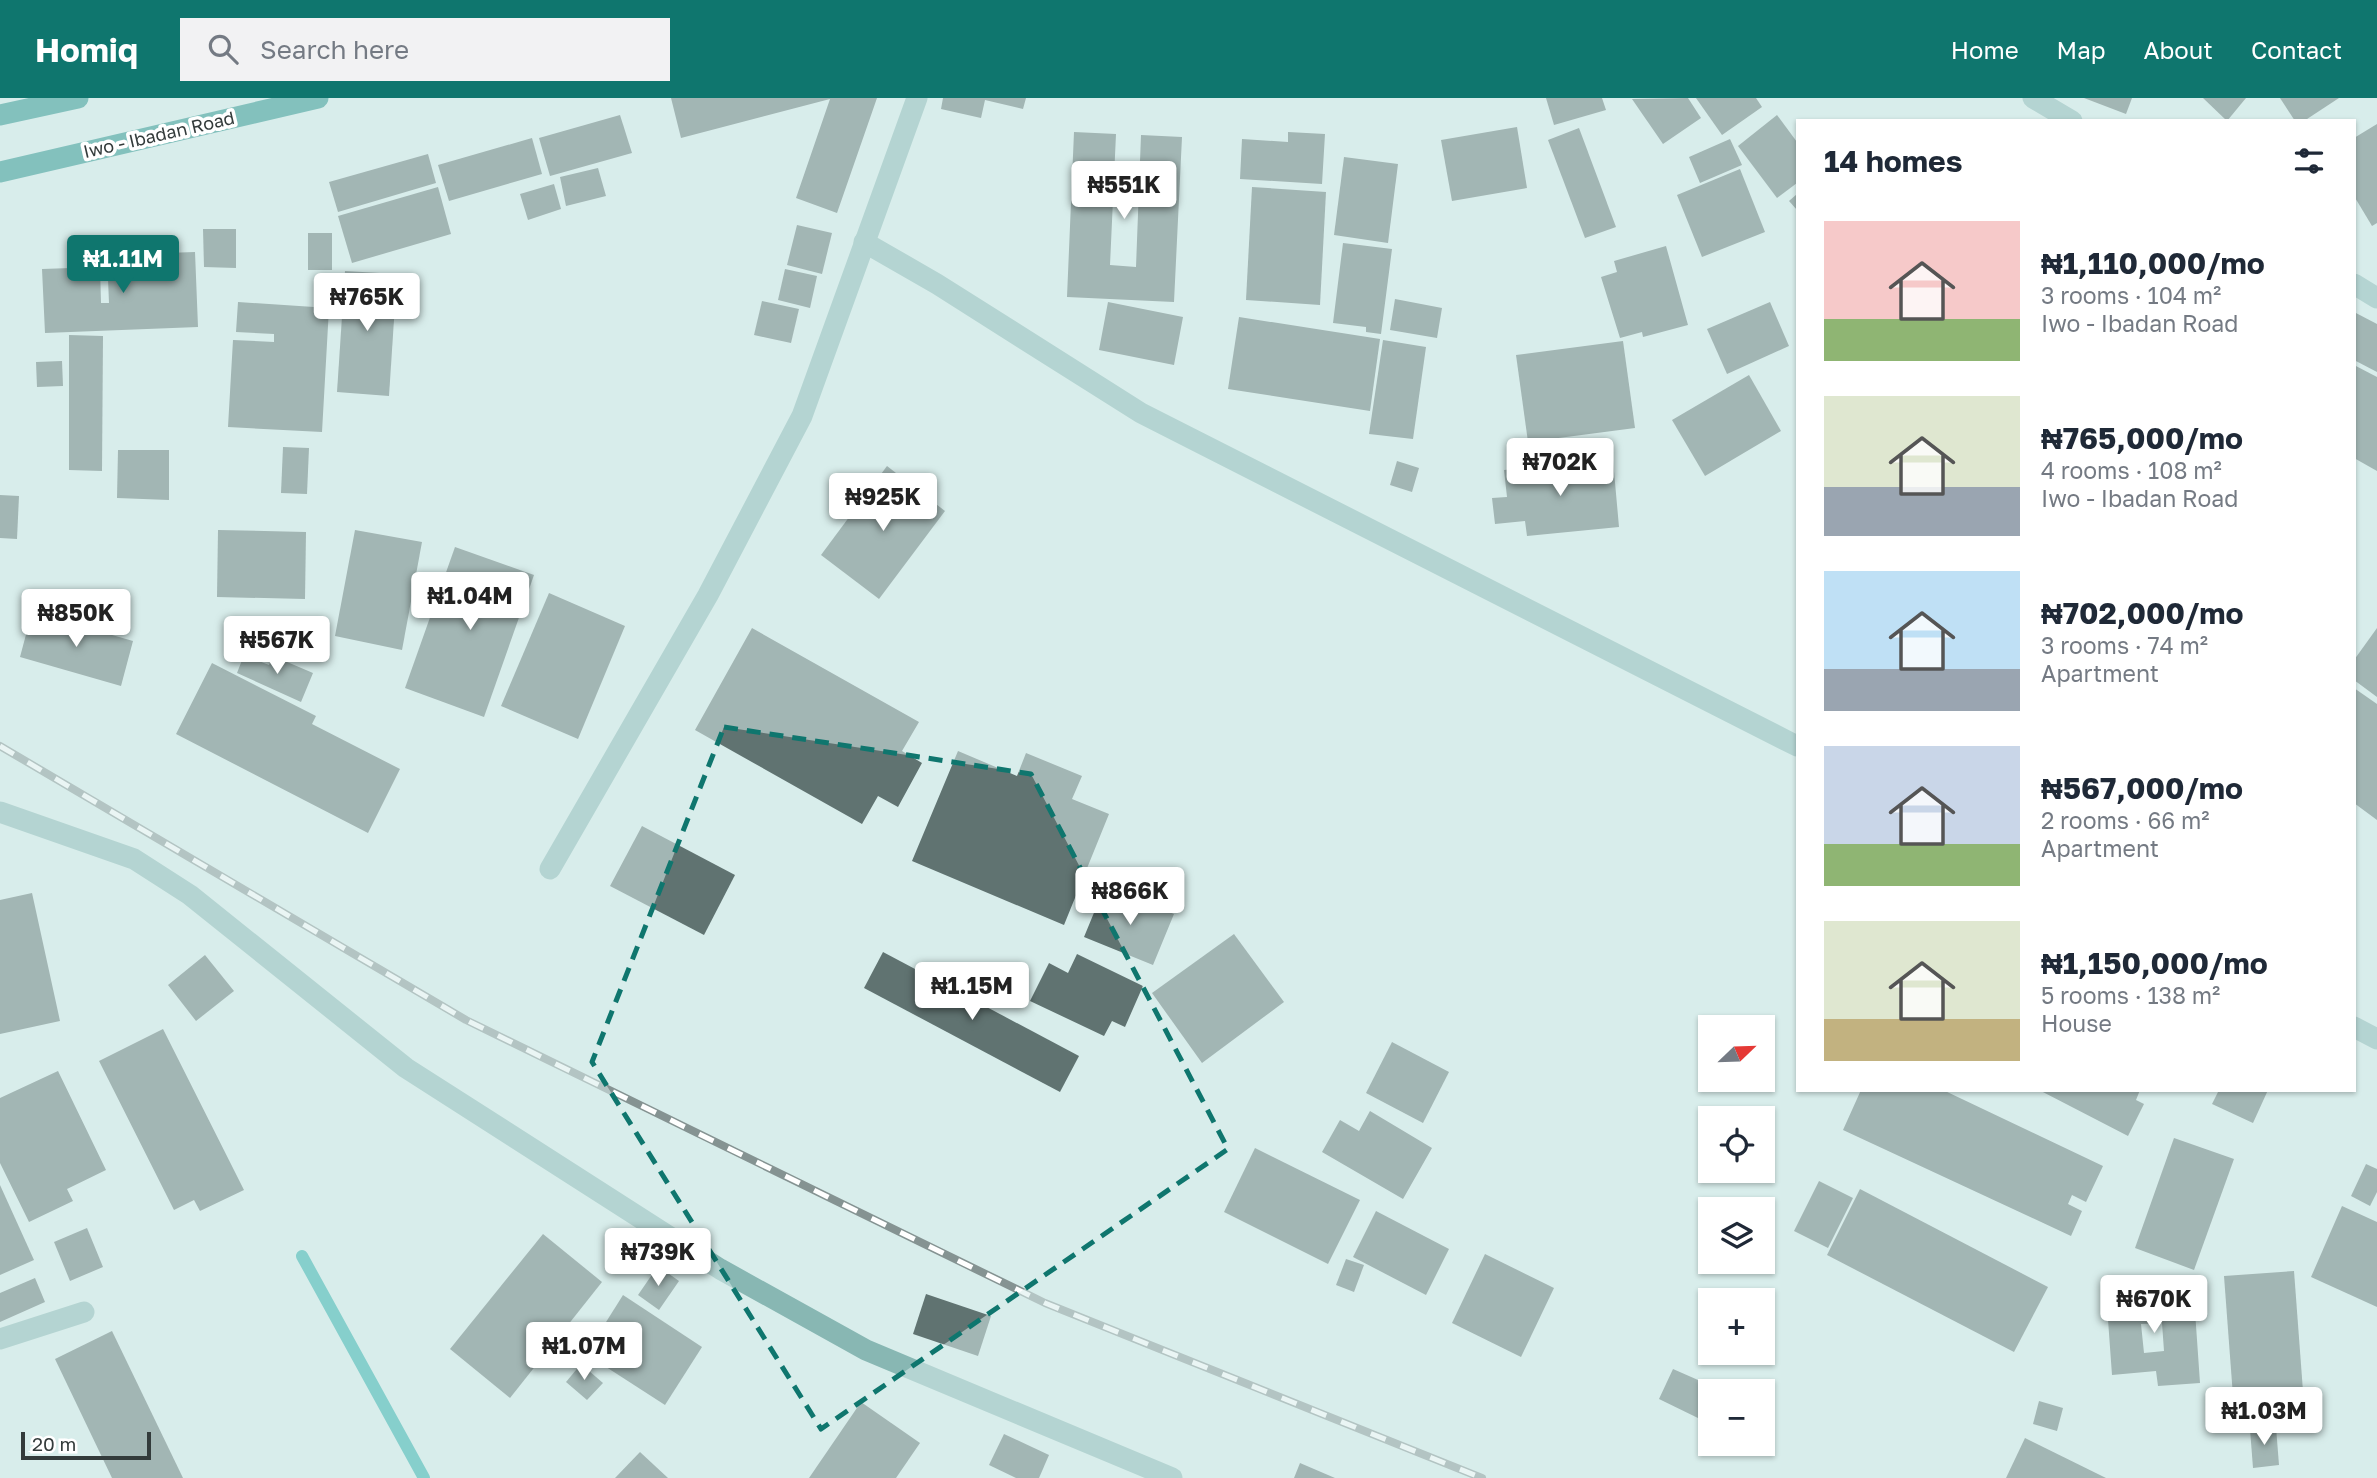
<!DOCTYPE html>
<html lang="en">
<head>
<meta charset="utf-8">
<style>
	body { margin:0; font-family:"Golos Text",sans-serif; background:#f2f2f3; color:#1f2937; height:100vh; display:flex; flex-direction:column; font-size:26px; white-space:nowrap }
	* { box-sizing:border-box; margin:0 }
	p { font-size:23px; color:#747a83 }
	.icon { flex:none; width:38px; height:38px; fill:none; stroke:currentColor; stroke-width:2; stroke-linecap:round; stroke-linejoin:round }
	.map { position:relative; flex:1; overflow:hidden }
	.panel { position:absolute; left:1796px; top:21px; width:560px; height:973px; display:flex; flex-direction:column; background:#fff; border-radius:0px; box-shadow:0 2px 5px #0004 }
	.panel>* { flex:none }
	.needle { width:46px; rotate:67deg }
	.controls { position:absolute; left:1698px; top:917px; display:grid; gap:14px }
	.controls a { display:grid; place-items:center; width:77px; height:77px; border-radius:0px; background:#fff; box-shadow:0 2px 5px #0004; font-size:35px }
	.scale { position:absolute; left:21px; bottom:18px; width:130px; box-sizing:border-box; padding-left:7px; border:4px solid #333b3b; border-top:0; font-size:19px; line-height:24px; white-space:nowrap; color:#333b3b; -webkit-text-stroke:5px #fff; paint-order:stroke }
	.price { position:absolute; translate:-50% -60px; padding:0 16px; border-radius:7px; background:#fff; color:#222; font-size:23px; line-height:46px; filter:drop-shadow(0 2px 4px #0008) }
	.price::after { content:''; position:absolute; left:50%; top:42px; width:21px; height:16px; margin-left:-10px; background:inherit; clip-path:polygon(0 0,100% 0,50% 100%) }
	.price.selected { background:#0f766e; color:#fff }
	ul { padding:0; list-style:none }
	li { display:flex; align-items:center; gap:21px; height:175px; padding:0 28px }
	li span { display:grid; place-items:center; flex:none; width:196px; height:140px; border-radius:0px; color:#555 }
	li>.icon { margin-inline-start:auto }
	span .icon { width:84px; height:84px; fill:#fffc; stroke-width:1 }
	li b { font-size:30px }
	h2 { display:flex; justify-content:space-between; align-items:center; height:84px; padding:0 28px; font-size:30px }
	header { display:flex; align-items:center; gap:42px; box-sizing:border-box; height:98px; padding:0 35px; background:#0f766e; color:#fff }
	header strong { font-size:33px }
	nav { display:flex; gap:38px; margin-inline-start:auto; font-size:24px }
	.search { width:490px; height:63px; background:#f2f2f3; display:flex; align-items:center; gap:18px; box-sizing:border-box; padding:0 24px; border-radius:0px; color:#747a83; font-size:26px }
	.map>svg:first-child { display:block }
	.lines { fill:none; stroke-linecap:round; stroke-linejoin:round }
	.stream { stroke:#22aca6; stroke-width:12 }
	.building { fill:#607371; fill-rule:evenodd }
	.street { stroke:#88b7b3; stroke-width:21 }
	.primary { stroke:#1c8c86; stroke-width:21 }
	.rail-casing { stroke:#859392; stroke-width:8 }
	.rail { stroke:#fff; stroke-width:5; stroke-dasharray:16; stroke-linecap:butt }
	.marked { fill:none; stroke:#0f766e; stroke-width:5; stroke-dasharray:14 9; stroke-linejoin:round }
	.labels { text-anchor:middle; stroke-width:7; stroke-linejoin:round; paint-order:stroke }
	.street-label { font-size:18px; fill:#333b3b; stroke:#fff }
</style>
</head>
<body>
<header>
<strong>Homiq</strong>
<div class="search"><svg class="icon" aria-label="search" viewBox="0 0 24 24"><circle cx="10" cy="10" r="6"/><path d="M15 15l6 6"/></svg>Search here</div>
<nav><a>Home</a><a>Map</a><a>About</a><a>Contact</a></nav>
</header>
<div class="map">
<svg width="2377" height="1380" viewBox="0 0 2377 1380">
	<rect width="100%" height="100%" fill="#d8edeb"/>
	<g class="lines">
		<!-- stream -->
		<polyline class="stream" points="302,1158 424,1380"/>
	</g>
	<!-- building -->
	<g class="building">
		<polygon points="671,0 877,0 837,115 796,100 830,1 681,40"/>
		<polygon points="943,0 1026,0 1023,11 985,2 981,20 941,11"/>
		<polygon points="1546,0 1602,0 1606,12 1554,27"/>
		<polygon points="1688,0 1701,20 1663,46 1632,1"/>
		<polygon points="1696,0 1756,0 1762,9 1722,37"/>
		<polygon points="2084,0 2132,0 2126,16"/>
		<polygon points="2203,0 2246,0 2227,23"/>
		<polygon points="2280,0 2339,0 2304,23 2295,23"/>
		<polygon points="620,17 632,55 550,78 539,40"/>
		<polygon points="1777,17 1797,44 1797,85 1777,100 1738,48"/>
		<polygon points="2377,26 2377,125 2372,128 2354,98 2354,40"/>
		<polygon points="1517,29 1527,90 1452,103 1441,42"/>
		<polygon points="1579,30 1616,129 1585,140 1548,42"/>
		<polygon points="1074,34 1116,36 1110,167 1136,169 1141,37 1182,39 1174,204 1067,199"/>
		<polygon points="1288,34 1325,36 1322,86 1240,81 1242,41 1288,44"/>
		<polygon points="532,40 542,76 449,103 438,67"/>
		<polygon points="1730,41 1742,67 1700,85 1689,59"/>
		<polygon points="428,56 436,85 338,114 329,84"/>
		<polygon points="1344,59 1398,66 1388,145 1334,137"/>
		<polygon points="598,70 606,98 566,108 560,79"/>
		<polygon points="1740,71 1765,134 1702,159 1677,97"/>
		<polygon points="554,86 561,111 528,122 520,96"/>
		<polygon points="438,89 451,136 352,165 338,118"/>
		<polygon points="1252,89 1326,94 1320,207 1246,202"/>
		<polygon points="1797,96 1797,112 1789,103"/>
		<polygon points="797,127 832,135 822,176 787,167"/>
		<polygon points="203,131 236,131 236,170 204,169"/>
		<rect x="308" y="135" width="24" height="37"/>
		<polygon points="1343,145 1392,151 1381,236 1366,234 1366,229 1333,225"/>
		<polygon points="1666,148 1688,227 1643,239 1642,234 1620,240 1601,179 1617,174 1614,163"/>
		<polygon points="195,154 198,229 45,235 42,171 100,169 101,205 109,205 107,157"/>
		<polygon points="785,171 817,178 810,210 778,202"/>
		<polygon points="345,173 397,176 389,298 337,294"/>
		<polygon points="1395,201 1442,210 1437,240 1390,232"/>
		<polygon points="762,203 799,211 791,245 754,237"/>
		<polygon points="238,204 329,210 322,334 228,329 233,242 274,244 274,236 236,234"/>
		<polygon points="1108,204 1183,219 1174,267 1099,252"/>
		<polygon points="1770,204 1789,248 1727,276 1707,231"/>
		<polygon points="2354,214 2377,226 2377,274 2354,262"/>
		<polygon points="1239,219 1380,241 1370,313 1228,291"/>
		<polygon points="69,237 103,238 102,373 69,372"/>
		<polygon points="1383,242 1426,249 1413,341 1369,336"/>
		<polygon points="1623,243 1635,330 1528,344 1516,257"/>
		<polygon points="62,263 63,288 37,289 36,264"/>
		<polygon points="2354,267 2377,279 2377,373 2354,360"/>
		<polygon points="1749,277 1781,333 1705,378 1672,322"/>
		<polygon points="283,349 309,350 307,396 281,395"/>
		<polygon points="118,352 169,352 169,402 117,400"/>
		<polygon points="1613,362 1619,429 1527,438 1525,423 1495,426 1492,400 1507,399 1504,372"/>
		<polygon points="1397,363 1419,370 1412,394 1390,387"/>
		<polygon points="887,368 945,413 879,501 821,457"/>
		<polygon points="0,397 19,398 17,441 0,440"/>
		<polygon points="218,432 306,434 305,501 217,499"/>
		<polygon points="355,432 422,444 402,552 335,538"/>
		<polygon points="455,449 534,477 484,619 405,590"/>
		<polygon points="549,495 625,528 578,641 501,608"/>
		<polygon points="32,514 133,543 121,588 20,559"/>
		<polygon points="234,523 318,531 316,557 232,549"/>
		<polygon points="752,530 919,624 902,653 922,665 898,709 878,698 862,726 695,632"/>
		<polygon points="2377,530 2377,599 2354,582 2354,562"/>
		<polygon points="244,557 269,567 273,558 313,575 301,604 237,575"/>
		<polygon points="212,565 316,618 312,626 400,671 368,735 176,636"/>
		<polygon points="2354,590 2377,606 2377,722 2354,705"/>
		<polygon points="958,653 1017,678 1026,655 1082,678 1072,701 1109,716 1064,827 912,763"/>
		<polygon points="642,728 735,777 704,837 610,788"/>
		<polygon points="1113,792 1174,816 1153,867 1084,839 1098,805 1107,808"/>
		<polygon points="32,795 60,923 0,936 0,802"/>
		<polygon points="1234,836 1284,904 1202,965 1152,895"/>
		<polygon points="883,854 1079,958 1060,994 864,890"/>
		<polygon points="1077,856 1143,888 1125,929 1112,923 1104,938 1030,903 1049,865 1068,875"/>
		<polygon points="205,857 234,893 196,923 168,887"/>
		<polygon points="163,931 244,1092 200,1113 194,1102 174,1112 99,963"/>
		<polygon points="1392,944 1449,974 1423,1025 1366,995"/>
		<polygon points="58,973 106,1072 67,1091 73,1103 29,1124 0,1065 0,1000"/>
		<polygon points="1861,992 1943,992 2103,1068 2086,1104 2072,1097 2068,1106 2082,1113 2071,1138 1843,1032"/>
		<polygon points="2039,992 2140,992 2136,1002 2144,1006 2128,1038"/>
		<polygon points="2219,992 2268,992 2253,1025 2212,1006"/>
		<polygon points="1370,1013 1432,1050 1403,1101 1322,1054 1340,1022 1359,1033"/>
		<polygon points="2174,1040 2234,1061 2194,1172 2135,1150"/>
		<polygon points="1255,1050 1360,1102 1328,1166 1224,1114"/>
		<polygon points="2366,1066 2377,1071 2377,1094 2370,1108 2351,1098"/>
		<polygon points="1819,1083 1853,1100 1828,1150 1794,1133"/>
		<polygon points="0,1087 34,1162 0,1177"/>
		<polygon points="1860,1091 2048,1189 2014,1254 1827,1157"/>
		<polygon points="2342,1108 2377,1124 2377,1209 2311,1179"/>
		<polygon points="1376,1113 1449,1151 1426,1197 1353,1159"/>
		<polygon points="87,1130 103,1169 70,1183 54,1144"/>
		<polygon points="543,1136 602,1184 510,1300 450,1251"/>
		<polygon points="1485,1156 1554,1190 1521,1259 1452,1225"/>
		<polygon points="1346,1161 1364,1167 1354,1194 1336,1187"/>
		<polygon points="658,1168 679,1183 659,1212 638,1197"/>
		<polygon points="2294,1173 2305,1320 2235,1325 2224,1178"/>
		<polygon points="35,1180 45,1204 0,1224 0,1195"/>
		<path d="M2187,1189L2189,1214L2195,1213L2200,1285L2158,1288L2156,1273L2112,1277L2106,1194ZM2162,1225L2164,1253L2144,1255L2141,1226Z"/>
		<polygon points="926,1196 991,1218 978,1258 913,1236"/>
		<polygon points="623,1197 702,1249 665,1307 586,1256"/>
		<polygon points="112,1233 183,1380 112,1380 55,1261"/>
		<polygon points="581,1266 603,1285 587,1302 566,1284"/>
		<polygon points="1673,1271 1714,1289 1700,1321 1659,1301"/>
		<polygon points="2039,1303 2063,1310 2057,1333 2033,1326"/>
		<polygon points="861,1304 920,1345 896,1380 809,1380"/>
		<polygon points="2276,1329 2279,1367 2253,1370 2250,1331"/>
		<polygon points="1004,1336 1049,1357 1039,1380 1016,1380 989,1367"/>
		<polygon points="2025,1340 2106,1380 2006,1380"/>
		<polygon points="640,1354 668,1380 615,1380"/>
		<polygon points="1300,1365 1335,1380 1294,1380"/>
	</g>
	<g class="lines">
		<!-- street -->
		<g class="street">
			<polyline points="2033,0 2072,23"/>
			<polyline points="864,144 937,186 1141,315 1797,648"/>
			<polyline points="2354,186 2377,200"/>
			<polyline points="0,714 134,761 190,797 406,970 720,1171 866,1252 1172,1380"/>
			<polyline points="550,771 708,497 802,318 917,0"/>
			<polyline points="2354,929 2377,941"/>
			<polyline points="0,1241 84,1214"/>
		</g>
		<!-- primary -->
		<g class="primary">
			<polyline points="0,17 78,0"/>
			<polyline points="0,74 318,0"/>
		</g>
		<!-- rail casing -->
		<g class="rail-casing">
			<polyline id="rail" points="0,648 466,922 1045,1205 1482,1380"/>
		</g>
		<!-- rail -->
		<use href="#rail" class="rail"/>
	</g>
	<!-- marked area -->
	<path d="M0 0H2377V1380H0ZM724,629L1031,676L1228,1051L821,1331L592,964Z" fill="#d8edeb" fill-opacity=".55" fill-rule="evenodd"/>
	<path class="marked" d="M724,629L1031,676L1228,1051L821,1331L592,964Z"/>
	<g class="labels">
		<!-- street labels -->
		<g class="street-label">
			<text transform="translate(159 37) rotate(-13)" y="6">Iwo - Ibadan Road</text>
		</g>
	</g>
</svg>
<div class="controls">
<a><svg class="needle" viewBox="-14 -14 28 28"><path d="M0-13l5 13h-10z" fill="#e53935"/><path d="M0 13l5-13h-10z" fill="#747a83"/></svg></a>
<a><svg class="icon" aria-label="locate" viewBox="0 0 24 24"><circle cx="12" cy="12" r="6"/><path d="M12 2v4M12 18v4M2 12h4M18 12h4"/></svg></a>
<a><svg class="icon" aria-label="layers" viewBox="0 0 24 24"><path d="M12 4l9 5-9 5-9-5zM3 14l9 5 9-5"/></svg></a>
<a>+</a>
<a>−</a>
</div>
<div class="scale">20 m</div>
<b class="price" style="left:1124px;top:123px">₦551K</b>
<b class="price selected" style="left:123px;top:197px">₦1.11M</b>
<b class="price" style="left:367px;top:235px">₦765K</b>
<b class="price" style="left:1560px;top:400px">₦702K</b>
<b class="price" style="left:883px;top:435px">₦925K</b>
<b class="price" style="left:470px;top:534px">₦1.04M</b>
<b class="price" style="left:76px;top:551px">₦850K</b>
<b class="price" style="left:277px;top:578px">₦567K</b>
<b class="price" style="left:1130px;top:829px">₦866K</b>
<b class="price" style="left:972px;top:924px">₦1.15M</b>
<b class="price" style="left:658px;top:1190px">₦739K</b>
<b class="price" style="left:2154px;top:1237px">₦670K</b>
<b class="price" style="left:584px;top:1284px">₦1.07M</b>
<b class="price" style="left:2264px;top:1349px">₦1.03M</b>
<section class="panel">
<h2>14 homes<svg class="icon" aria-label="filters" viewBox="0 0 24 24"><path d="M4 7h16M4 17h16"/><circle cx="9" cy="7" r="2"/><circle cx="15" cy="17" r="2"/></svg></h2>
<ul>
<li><span style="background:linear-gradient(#f6c9c9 70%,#8fb573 0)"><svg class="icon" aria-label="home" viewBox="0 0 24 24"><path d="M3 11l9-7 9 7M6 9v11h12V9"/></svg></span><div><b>₦1,110,000/mo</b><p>3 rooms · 104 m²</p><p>Iwo - Ibadan Road</p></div></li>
<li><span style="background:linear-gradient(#dfe7d0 65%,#9aa5b1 0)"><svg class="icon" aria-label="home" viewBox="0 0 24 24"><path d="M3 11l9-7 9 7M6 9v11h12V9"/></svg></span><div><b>₦765,000/mo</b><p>4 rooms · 108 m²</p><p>Iwo - Ibadan Road</p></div></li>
<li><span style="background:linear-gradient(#bfe0f5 70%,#9aa5b1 0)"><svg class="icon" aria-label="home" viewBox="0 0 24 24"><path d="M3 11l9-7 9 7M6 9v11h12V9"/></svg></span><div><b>₦702,000/mo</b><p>3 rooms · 74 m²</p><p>Apartment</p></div></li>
<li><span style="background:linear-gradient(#c9d6e8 70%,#8fb573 0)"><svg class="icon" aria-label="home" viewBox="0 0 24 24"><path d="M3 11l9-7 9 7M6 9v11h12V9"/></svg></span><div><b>₦567,000/mo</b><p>2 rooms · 66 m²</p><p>Apartment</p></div></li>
<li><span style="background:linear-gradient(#dfe7d0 70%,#c2b280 0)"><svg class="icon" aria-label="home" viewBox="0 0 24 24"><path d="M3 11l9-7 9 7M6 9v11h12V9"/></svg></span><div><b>₦1,150,000/mo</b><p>5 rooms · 138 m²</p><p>House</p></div></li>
</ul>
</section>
</div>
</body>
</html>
